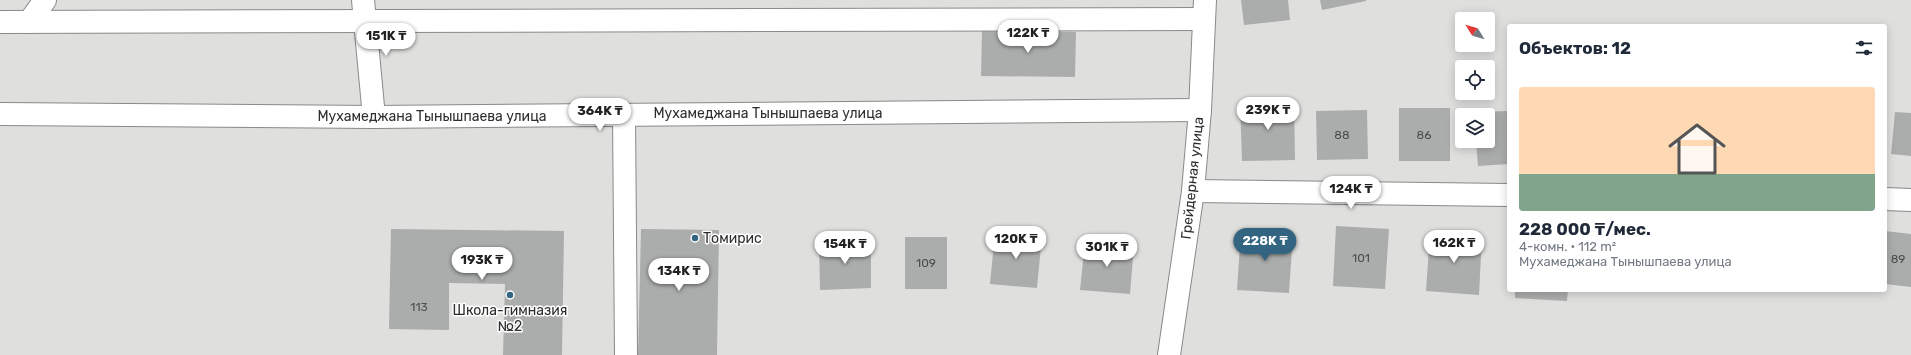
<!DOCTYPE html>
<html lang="ru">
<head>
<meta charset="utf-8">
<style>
	body { margin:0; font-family:Rubik,sans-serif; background:#f2f2f3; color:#1f2937; height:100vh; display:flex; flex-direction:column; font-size:15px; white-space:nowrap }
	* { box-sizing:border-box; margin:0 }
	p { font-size:13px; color:#747a83 }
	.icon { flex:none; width:22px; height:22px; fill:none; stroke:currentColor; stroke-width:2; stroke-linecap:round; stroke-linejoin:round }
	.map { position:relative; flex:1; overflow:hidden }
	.sheet { position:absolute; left:1507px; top:24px; width:380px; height:268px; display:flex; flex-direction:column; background:#fff; border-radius:4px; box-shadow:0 2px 10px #0003 }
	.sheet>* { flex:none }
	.needle { width:26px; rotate:307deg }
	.buttons { position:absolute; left:1455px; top:12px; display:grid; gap:8px }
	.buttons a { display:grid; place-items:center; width:40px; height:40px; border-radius:4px; background:#fff; box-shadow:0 2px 10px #0003; font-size:20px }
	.price { position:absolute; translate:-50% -34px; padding:0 9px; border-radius:14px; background:#fff; color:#222; font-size:13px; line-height:26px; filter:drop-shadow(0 1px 2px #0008) }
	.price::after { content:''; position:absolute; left:50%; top:24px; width:12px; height:9px; margin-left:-6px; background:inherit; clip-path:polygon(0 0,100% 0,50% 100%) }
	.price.selected { background:#336482; color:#fff }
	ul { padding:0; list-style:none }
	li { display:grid; align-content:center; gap:8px; height:212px; padding:0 12px }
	li span { display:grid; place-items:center; height:124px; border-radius:4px; color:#555 }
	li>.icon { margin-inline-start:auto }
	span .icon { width:72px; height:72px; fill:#fffc; stroke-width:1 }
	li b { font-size:17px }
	h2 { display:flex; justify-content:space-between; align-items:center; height:48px; padding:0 12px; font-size:17px }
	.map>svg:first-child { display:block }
	.building { fill:#aaadab }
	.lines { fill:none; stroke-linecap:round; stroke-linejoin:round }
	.minor-casing { stroke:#888a87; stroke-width:24 }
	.major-casing { stroke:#888a87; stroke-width:24 }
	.minor { stroke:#fff; stroke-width:22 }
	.major { stroke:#fff; stroke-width:22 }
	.poi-dot { fill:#336482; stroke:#fff; stroke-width:1.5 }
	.labels { text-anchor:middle; stroke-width:3; stroke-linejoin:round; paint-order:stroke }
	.number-label { font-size:12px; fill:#4d4e4c }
	.street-label { font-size:14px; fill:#2e2e2d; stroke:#fff }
	.poi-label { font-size:14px; fill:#2e2e2d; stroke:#fff; text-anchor:start }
</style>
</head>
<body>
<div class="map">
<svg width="1911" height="355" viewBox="0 0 1911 355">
	<rect width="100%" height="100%" fill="#dfe0dd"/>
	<!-- building -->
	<g class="building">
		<polygon points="1241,0 1288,0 1290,20 1244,25"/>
		<polygon points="1320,0 1366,0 1366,1 1322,10"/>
		<polygon points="982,31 1076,32 1075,77 981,76"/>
		<polygon points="1294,101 1295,160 1242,161 1240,103"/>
		<rect x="1399" y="108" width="51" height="53"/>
		<polygon points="1367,110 1368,159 1317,160 1316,111"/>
		<polygon points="1509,111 1509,164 1478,166 1476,141 1488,141 1488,115 1475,115 1475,112"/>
		<polygon points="1895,112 1911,113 1911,156 1891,154"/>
		<polygon points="1336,226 1389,229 1385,289 1333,286"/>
		<polygon points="391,229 564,231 562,355 503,355 505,284 449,283 449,330 389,329"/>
		<polygon points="641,229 719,230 717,355 638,355"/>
		<polygon points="1241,230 1293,234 1289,293 1237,290"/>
		<polygon points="1885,231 1911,234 1911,287 1885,284"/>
		<polygon points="995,232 1042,236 1037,288 990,284"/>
		<polygon points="1430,233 1482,236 1479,295 1426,291"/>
		<rect x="905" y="237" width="42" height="52"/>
		<polygon points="871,241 871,288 820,290 819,242"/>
		<polygon points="1085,242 1134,246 1130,294 1080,290"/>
		<polygon points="1515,290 1568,290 1567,301 1515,298"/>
	</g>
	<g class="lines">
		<!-- minor casing -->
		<g class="minor-casing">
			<g id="minor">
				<polyline points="363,0 374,117"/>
				<polyline points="0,22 1204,19"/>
				<polyline points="29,22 45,0"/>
				<polyline points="0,114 374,117 1200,110"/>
				<polyline points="624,114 626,355"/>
				<polyline points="1193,191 1509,195"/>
				<polyline points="1885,199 1911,200"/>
			</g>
		</g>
		<!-- major casing -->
		<g class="major-casing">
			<polyline id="major" points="1169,355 1193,191 1200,110 1205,0"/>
		</g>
		<!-- minor -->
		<use href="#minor" class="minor"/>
		<!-- major -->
		<use href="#major" class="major"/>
	</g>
	<!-- markers -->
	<g class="poi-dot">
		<circle cx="695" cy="238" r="4"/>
		<circle cx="510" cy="295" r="4"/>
	</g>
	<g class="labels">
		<!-- number labels -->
		<g class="number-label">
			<text x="1342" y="139">88</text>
			<text x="1424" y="139">86</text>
			<text x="1361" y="262">101</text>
			<text x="1898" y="263">89</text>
			<text x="926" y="267">109</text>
			<text x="419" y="311">113</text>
		</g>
		<!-- street labels -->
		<g class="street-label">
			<text x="768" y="118">Мухамеджана Тынышпаева улица</text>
			<text x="432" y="121">Мухамеджана Тынышпаева улица</text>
			<text transform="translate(1192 178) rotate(-84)" y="5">Грейдерная улица</text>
		</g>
		<!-- poi labels -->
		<g class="poi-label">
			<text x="703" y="243">Томирис</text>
			<text x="510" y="315" text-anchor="middle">Школа-гимназия<tspan x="510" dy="16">№2</tspan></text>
		</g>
	</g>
</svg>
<div class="buttons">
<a><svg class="needle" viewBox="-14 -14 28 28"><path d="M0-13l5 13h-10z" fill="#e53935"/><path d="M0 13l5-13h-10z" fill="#747a83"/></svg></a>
<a><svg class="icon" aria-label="locate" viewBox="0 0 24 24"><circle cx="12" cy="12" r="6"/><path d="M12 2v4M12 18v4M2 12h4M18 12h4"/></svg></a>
<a><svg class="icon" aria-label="layers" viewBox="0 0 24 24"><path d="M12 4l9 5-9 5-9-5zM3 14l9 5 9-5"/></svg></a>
</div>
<b class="price" style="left:1028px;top:54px">122K ₸</b>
<b class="price" style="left:386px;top:57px">151K ₸</b>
<b class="price" style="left:1268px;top:131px">239K ₸</b>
<b class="price" style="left:600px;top:132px">364K ₸</b>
<b class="price" style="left:1351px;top:210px">124K ₸</b>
<b class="price" style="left:1016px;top:260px">120K ₸</b>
<b class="price selected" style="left:1265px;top:262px">228K ₸</b>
<b class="price" style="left:1454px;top:264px">162K ₸</b>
<b class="price" style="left:845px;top:265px">154K ₸</b>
<b class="price" style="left:1107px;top:268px">301K ₸</b>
<b class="price" style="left:482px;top:281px">193K ₸</b>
<b class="price" style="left:679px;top:292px">134K ₸</b>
<section class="sheet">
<h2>Объектов: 12<svg class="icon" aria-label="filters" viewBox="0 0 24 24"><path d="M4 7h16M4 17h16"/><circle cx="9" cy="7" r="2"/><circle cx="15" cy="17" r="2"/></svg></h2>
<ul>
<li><span style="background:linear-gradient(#ffd9b3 70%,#7fa58c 0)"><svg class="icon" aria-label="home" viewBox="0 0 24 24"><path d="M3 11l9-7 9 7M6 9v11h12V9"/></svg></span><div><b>228 000 ₸/мес.</b><p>4-комн. · 112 m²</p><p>Мухамеджана Тынышпаева улица</p></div></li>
</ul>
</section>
</div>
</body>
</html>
